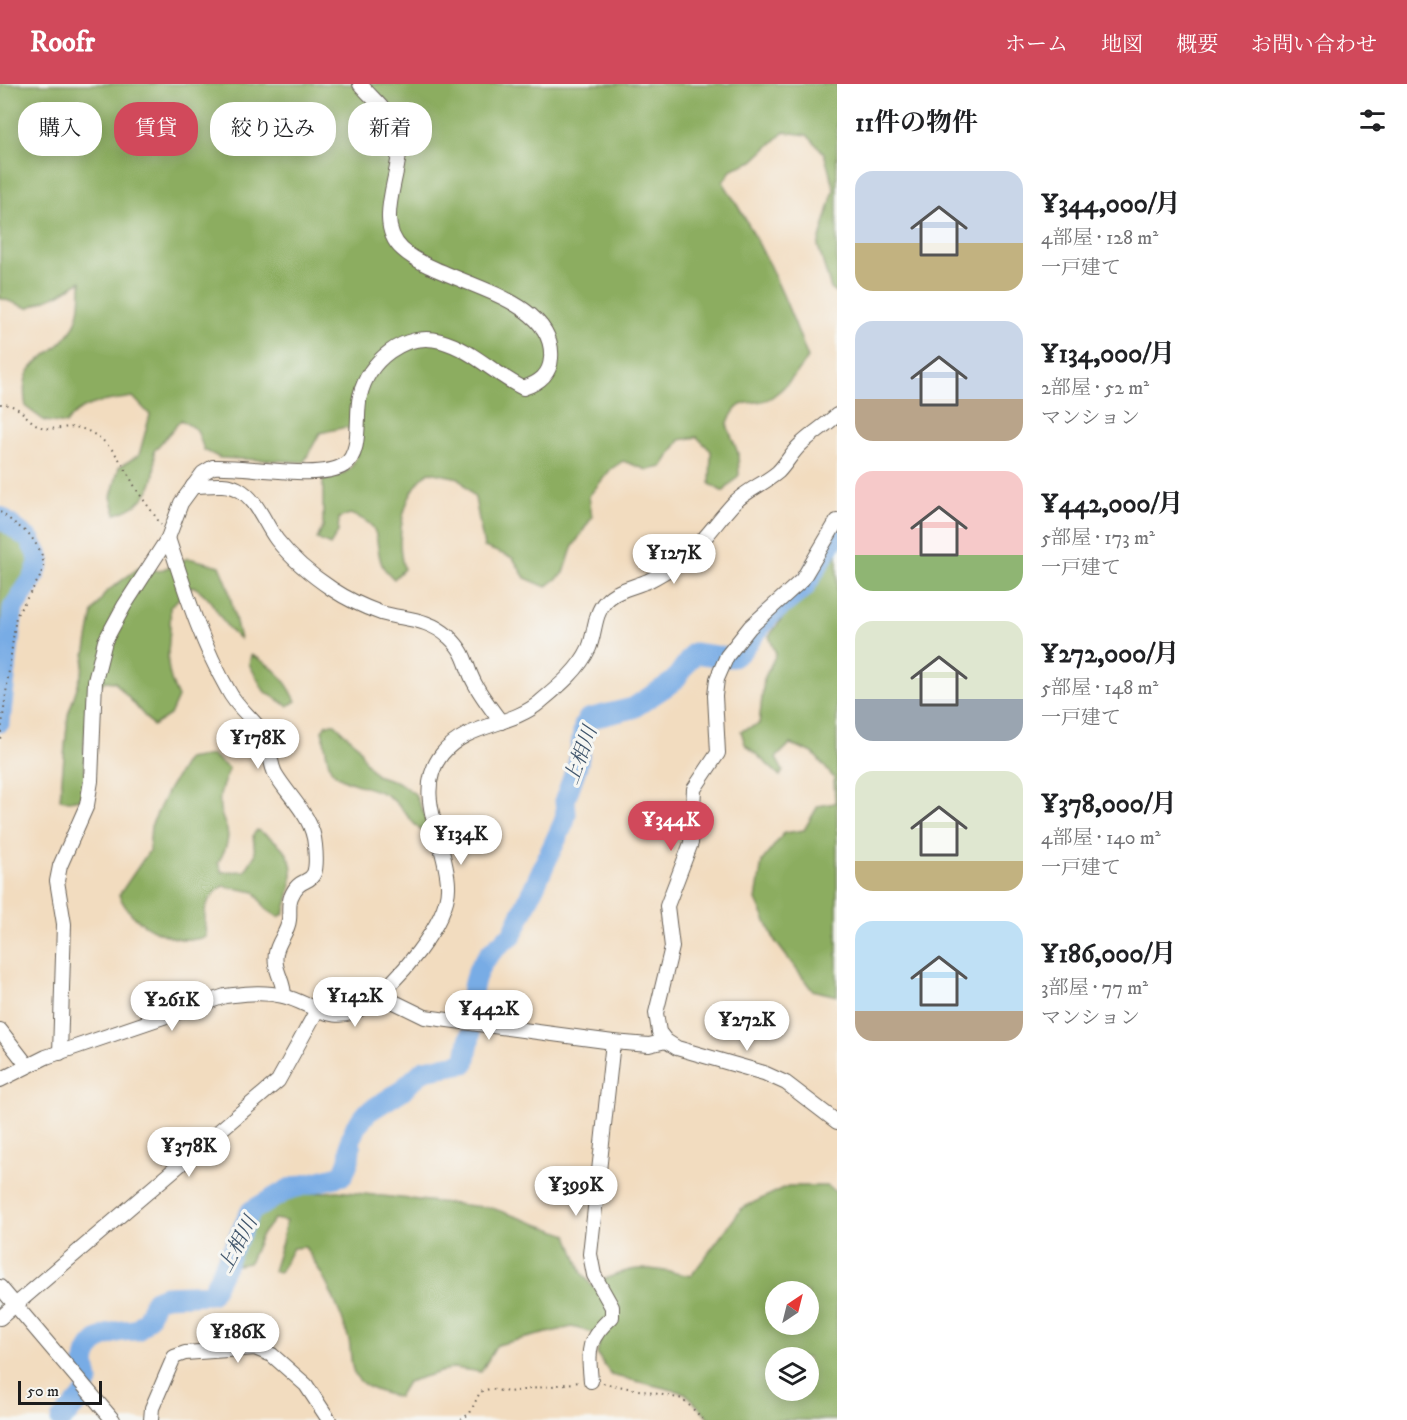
<!DOCTYPE html>
<html lang="ja">
<head>
<meta charset="utf-8">
<style>
	body { margin:0; font-family:"IM FELL DW Pica","Noto Serif JP",serif; background:#f6f6f6; color:#202124; height:100vh; display:flex; flex-direction:column; font-size:22px; white-space:nowrap }
	* { box-sizing:border-box; margin:0 }
	p { font-size:20px; color:#757577 }
	.icon { flex:none; width:33px; height:33px; fill:none; stroke:currentColor; stroke-width:2; stroke-linecap:round; stroke-linejoin:round }
	.map { position:relative; flex:1; overflow:hidden }
	.side { display:flex; flex-direction:column; background:#fff; width:570px }
	.side>* { flex:none }
	.guide { position:absolute; left:18px; top:18px; width:570px; height:54px; display:flex; gap:12px }
	.needle { width:39px; rotate:35deg }
	.tools { position:absolute; left:765px; top:1197px; display:grid; gap:12px }
	.tools a { display:grid; place-items:center; width:54px; height:54px; border-radius:50%; background:#fff; box-shadow:0 3px 15px #0003; font-size:30px }
	.scale { position:absolute; left:18px; bottom:15px; width:84px; box-sizing:border-box; padding-left:6px; border:3px solid #1c1c1c; border-top:0; font-size:16px; line-height:21px; white-space:nowrap; color:#1c1c1c; -webkit-text-stroke:4px #f6f6f2; paint-order:stroke }
	.price { position:absolute; translate:-50% -51px; padding:0 14px; border-radius:21px; background:#fff; color:#222; font-size:20px; line-height:39px; filter:drop-shadow(0 2px 3px #0008) }
	.price::after { content:''; position:absolute; left:50%; top:36px; width:18px; height:14px; margin-left:-9px; background:inherit; clip-path:polygon(0 0,100% 0,50% 100%) }
	.price.active { background:#d1495b; color:#fff }
	ul { padding:0; list-style:none }
	li { display:flex; align-items:center; gap:18px; height:150px; padding:0 18px }
	li span { display:grid; place-items:center; flex:none; width:168px; height:120px; border-radius:18px; color:#555 }
	li>.icon { margin-inline-start:auto }
	span .icon { width:72px; height:72px; fill:#fffc; stroke-width:1 }
	li b { font-size:26px }
	h2 { display:flex; justify-content:space-between; align-items:center; height:72px; padding:0 18px; font-size:26px }
	.chip { padding:0 21px; border-radius:24px; background:#fff; box-shadow:0 3px 15px #0003; font-size:21px; line-height:54px }
	.chip.active { background:#d1495b; color:#fff }
	header { display:flex; align-items:center; gap:36px; box-sizing:border-box; height:84px; padding:0 30px; background:#d1495b; color:#fff }
	header strong { font-size:28px }
	nav { display:flex; gap:33px; margin-inline-start:auto; font-size:21px }
	main { display:flex; flex:1; min-height:0 }
	.map>svg:first-child { display:block }
	.forest { fill:#8cad61; stroke:#54643e; stroke-width:1.5; fill-rule:evenodd }
	.lines { fill:none; stroke-linecap:round; stroke-linejoin:round }
	.river { stroke:#78ace5; stroke-width:21 }
	.minor-casing { stroke:#675f55; stroke-width:16 }
	.path { stroke:#675f55; stroke-width:2; stroke-dasharray:1.5 4.5; stroke-linecap:butt }
	.minor { stroke:#fff; stroke-width:14 }
	.labels { text-anchor:middle; stroke-width:6; stroke-linejoin:round; paint-order:stroke }
	.water-label { font-size:20px; font-style:italic; fill:#41566c; stroke:#f6f6f2 }
</style>
</head>
<body>
<header>
<strong>Roofr</strong>
<nav><a>ホーム</a><a>地図</a><a>概要</a><a>お問い合わせ</a></nav>
</header>
<main>
<div class="map">
<svg width="837" height="1336" viewBox="0 0 837 1336">
	<rect width="100%" height="100%" fill="#f6f6f2"/>
	<filter id="ink" filterUnits="userSpaceOnUse"><feTurbulence type="fractalNoise" baseFrequency=".0167" numOctaves="2"/><feDisplacementMap in="SourceGraphic" scale="12" xChannelSelector="R" yChannelSelector="G"/><feConvolveMatrix kernelMatrix="1 2 1 2 8 2 1 2 1" color-interpolation-filters="sRGB"/></filter>
	<filter id="wash" filterUnits="userSpaceOnUse"><feTurbulence type="fractalNoise" baseFrequency=".008" numOctaves="4" result="noise"/><feDisplacementMap in="SourceGraphic" scale="24" xChannelSelector="R" yChannelSelector="G"/><feGaussianBlur stdDeviation="1.35" result="paint"/><feColorMatrix in="noise" values="0 0 0 0 0 0 0 0 0 0 0 0 0 0 0 0 0 1.4 0 .05"/><feComposite in="paint" operator="in"/></filter>
	<g filter="url(#wash)">
		<rect width="100%" height="100%" fill="#f2dcbf"/>
		<!-- forest -->
		<g class="forest">
			<path d="M0,0H837V209L831,205L818,162L834,105L824,69L807,51L784,48L753,77L732,85L723,98C758,152 786,213 808,274C797,288 787,303 772,313C754,325 740,307 727,341L738,369L739,391L723,408L710,400L711,367L697,353L680,356L662,383L647,386L623,377L611,385L589,412L592,433L572,464L564,489L546,503L525,494L513,474L484,463L475,414L459,394L429,388C402,409 395,454 404,485L394,495C390,491 384,486 382,481C372,454 386,442 350,430L339,434L338,448L330,461L317,455L323,442V396C353,389 355,383 359,354L346,343L320,349L304,378L220,374L204,366L197,346L181,336L154,367C158,398 148,421 116,430L111,413L119,383L139,371L150,331L133,313C109,317 80,317 66,340L45,337L26,323C17,274 46,280 68,251C81,236 81,216 81,197L60,210L28,224L0,214Z"/>
			<polygon points="0,441 19,454 34,477 29,495 8,524 0,579"/>
			<polygon points="837,460 837,912 812,906 775,857 756,816 762,777 784,749 804,746 818,722 835,719 834,694 813,669 790,660 776,674 783,687 780,692 745,660 741,647 759,640 764,595 776,570 769,552 784,532 813,503"/>
			<path d="M188,474L220,482L227,499L240,555C219,541 215,512 192,502L170,523C173,563 159,573 178,613L170,631L153,642L115,598L105,597L90,610L84,662L86,705L80,715L69,717L60,715L68,631L82,588L93,528L106,508L140,483L159,487Z"/>
			<path d="M251,571C274,582 285,594 296,617L288,622L264,607L249,580Z"/>
			<path d="M327,640H335L358,662L366,679L376,691L398,698L415,710L428,739L424,749C410,739 402,721 388,712C373,702 337,700 330,683C326,672 325,658 322,646Z"/>
			<path d="M212,671L229,685C226,694 221,703 220,712C216,743 241,741 218,779L222,788L245,787L255,771L253,751L257,746C300,767 296,788 284,830L278,833L266,825L255,808L223,802C201,819 204,828 206,853C174,862 132,842 119,811L149,767L151,742L168,706L187,675Z"/>
			<path d="M788,1102H827L837,1108V1336H711L685,1309L611,1291L597,1270L601,1251L572,1243L497,1261L481,1288L453,1284L407,1298L398,1313C383,1309 362,1305 354,1289C350,1280 351,1266 349,1256C339,1221 325,1193 305,1163L293,1164L280,1188L273,1187L282,1158L286,1137L274,1135L261,1152L249,1179L231,1182L253,1133L273,1119L304,1110L337,1107L492,1124L568,1151L582,1189L592,1202C633,1179 647,1183 691,1192L742,1124ZM776,1208H808V1240H776ZM776,1274H808V1306H776Z"/>
		</g>
		<g class="lines">
			<!-- river -->
			<g class="river">
				<polyline points="0,433 30,456 40,476 34,493 13,524 0,638"/>
				<path d="M471,934C470,893 478,875 512,851L564,738L566,730L565,716L578,679L584,642L588,635L633,624L674,597L694,569L723,573H733L741,567L770,531L804,504L835,453"/>
				<path d="M88,1298C88,1292 85,1285 85,1279C89,1252 115,1246 137,1246L148,1234L155,1216L165,1212L211,1210L251,1127L289,1105L343,1091L349,1076L351,1054L356,1042L368,1028L401,1007L424,986L465,979L470,952"/>
				<polyline points="61,1336 84,1312"/>
			</g>
		</g>
	</g>
	<g filter="url(#ink)">
		<g class="lines">
			<!-- minor casing -->
			<g class="minor-casing">
				<g id="minor">
					<path d="M193,402C208,402 225,398 238,405C258,416 264,439 277,456C292,475 311,491 332,505C347,515 364,523 381,529C406,536 428,534 449,553C468,571 464,580 475,600C482,613 492,626 501,638"/>
					<polyline points="837,437 802,496 750,543 727,572 717,595 715,612 718,669 694,705 691,759 667,822 672,863 656,929 659,948 666,957 677,964 764,989 786,999 837,1038"/>
					<path d="M168,454C185,506 201,559 228,606C237,624 252,633 262,648C272,660 268,678 276,691C290,714 313,733 315,761C320,811 302,785 291,813C288,820 290,828 289,836C288,848 278,857 276,869C273,886 284,896 284,912"/>
					<polyline points="380,911 425,933 613,958 649,961 666,957"/>
					<polyline points="0,946 27,981"/>
					<path d="M60,969L64,840L57,797L60,782L87,721L91,697L95,597L105,557L124,522L168,454L181,419L203,389L213,383C245,381 320,397 344,381C363,369 355,332 360,312C368,277 404,247 441,257C473,266 494,290 523,304C539,299 550,291 551,274C556,210 439,200 402,165C371,136 406,85 398,51C393,30 373,16 360,0"/>
					<path d="M0,996L46,973L225,912C244,910 263,907 283,912C312,919 333,944 365,922C394,902 450,838 448,801C447,759 411,709 442,670C467,639 511,643 540,618C558,603 579,586 589,564C595,550 594,530 605,518C615,506 634,503 648,497C660,491 671,484 681,477C702,461 716,438 734,419C747,406 764,400 778,388C786,380 791,370 799,362C811,350 825,342 837,331"/>
					<polyline points="0,1203 113,1336"/>
					<polyline points="0,1234 278,997 316,928"/>
					<path d="M591,1297C588,1265 587,1255 612,1233V1223L594,1191L590,1170L613,958"/>
					<polyline points="151,1336 152,1324 174,1273 185,1269 255,1264 272,1271 306,1301 329,1336"/>
				</g>
			</g>
			<!-- path -->
			<g class="path">
				<path d="M0,320C23,321 22,333 39,342C51,348 67,341 80,344C109,353 122,378 135,403C143,416 153,428 161,441"/>
				<polyline points="0,428 30,451 41,468 44,481 40,493 16,532 0,656"/>
				<polyline points="603,1299 683,1315 704,1336"/>
				<polyline points="461,1336 470,1329 480,1308 489,1305 509,1308 580,1298"/>
			</g>
			<!-- minor -->
			<use href="#minor" class="minor"/>
		</g>
	</g>
	<g class="labels">
		<!-- water labels -->
		<g class="water-label">
			<text transform="translate(580 671) rotate(-70)" y="7">上相川</text>
			<text transform="translate(237 1160) rotate(-62)" y="7">上相川</text>
		</g>
	</g>
</svg>
<div class="tools">
<a><svg class="needle" viewBox="-14 -14 28 28"><path d="M0-13l5 13h-10z" fill="#e53935"/><path d="M0 13l5-13h-10z" fill="#757577"/></svg></a>
<a><svg class="icon" aria-label="layers" viewBox="0 0 24 24"><path d="M12 4l9 5-9 5-9-5zM3 14l9 5 9-5"/></svg></a>
</div>
<div class="scale">50 m</div>
<b class="price" style="left:674px;top:501px">¥127K</b>
<b class="price" style="left:258px;top:686px">¥178K</b>
<b class="price active" style="left:671px;top:768px">¥344K</b>
<b class="price" style="left:461px;top:782px">¥134K</b>
<b class="price" style="left:355px;top:944px">¥142K</b>
<b class="price" style="left:172px;top:948px">¥261K</b>
<b class="price" style="left:489px;top:957px">¥442K</b>
<b class="price" style="left:747px;top:968px">¥272K</b>
<b class="price" style="left:189px;top:1094px">¥378K</b>
<b class="price" style="left:576px;top:1133px">¥399K</b>
<b class="price" style="left:238px;top:1280px">¥186K</b>
<div class="guide">
<a class="chip">購入</a>
<a class="chip active">賃貸</a>
<a class="chip">絞り込み</a>
<a class="chip">新着</a>
</div>
</div>
<section class="side">
<h2>11件の物件<svg class="icon" aria-label="filters" viewBox="0 0 24 24"><path d="M4 7h16M4 17h16"/><circle cx="9" cy="7" r="2"/><circle cx="15" cy="17" r="2"/></svg></h2>
<ul>
<li><span style="background:linear-gradient(#c9d6e8 60%,#c2b280 0)"><svg class="icon" aria-label="home" viewBox="0 0 24 24"><path d="M3 11l9-7 9 7M6 9v11h12V9"/></svg></span><div><b>¥344,000/月</b><p>4部屋 · 128 m²</p><p>一戸建て</p></div></li>
<li><span style="background:linear-gradient(#c9d6e8 65%,#b9a48a 0)"><svg class="icon" aria-label="home" viewBox="0 0 24 24"><path d="M3 11l9-7 9 7M6 9v11h12V9"/></svg></span><div><b>¥134,000/月</b><p>2部屋 · 52 m²</p><p>マンション</p></div></li>
<li><span style="background:linear-gradient(#f6c9c9 70%,#8fb573 0)"><svg class="icon" aria-label="home" viewBox="0 0 24 24"><path d="M3 11l9-7 9 7M6 9v11h12V9"/></svg></span><div><b>¥442,000/月</b><p>5部屋 · 173 m²</p><p>一戸建て</p></div></li>
<li><span style="background:linear-gradient(#dfe7d0 65%,#9aa5b1 0)"><svg class="icon" aria-label="home" viewBox="0 0 24 24"><path d="M3 11l9-7 9 7M6 9v11h12V9"/></svg></span><div><b>¥272,000/月</b><p>5部屋 · 148 m²</p><p>一戸建て</p></div></li>
<li><span style="background:linear-gradient(#dfe7d0 75%,#c2b280 0)"><svg class="icon" aria-label="home" viewBox="0 0 24 24"><path d="M3 11l9-7 9 7M6 9v11h12V9"/></svg></span><div><b>¥378,000/月</b><p>4部屋 · 140 m²</p><p>一戸建て</p></div></li>
<li><span style="background:linear-gradient(#bfe0f5 75%,#b9a48a 0)"><svg class="icon" aria-label="home" viewBox="0 0 24 24"><path d="M3 11l9-7 9 7M6 9v11h12V9"/></svg></span><div><b>¥186,000/月</b><p>3部屋 · 77 m²</p><p>マンション</p></div></li>
</ul>
</section>
</main>
</body>
</html>
